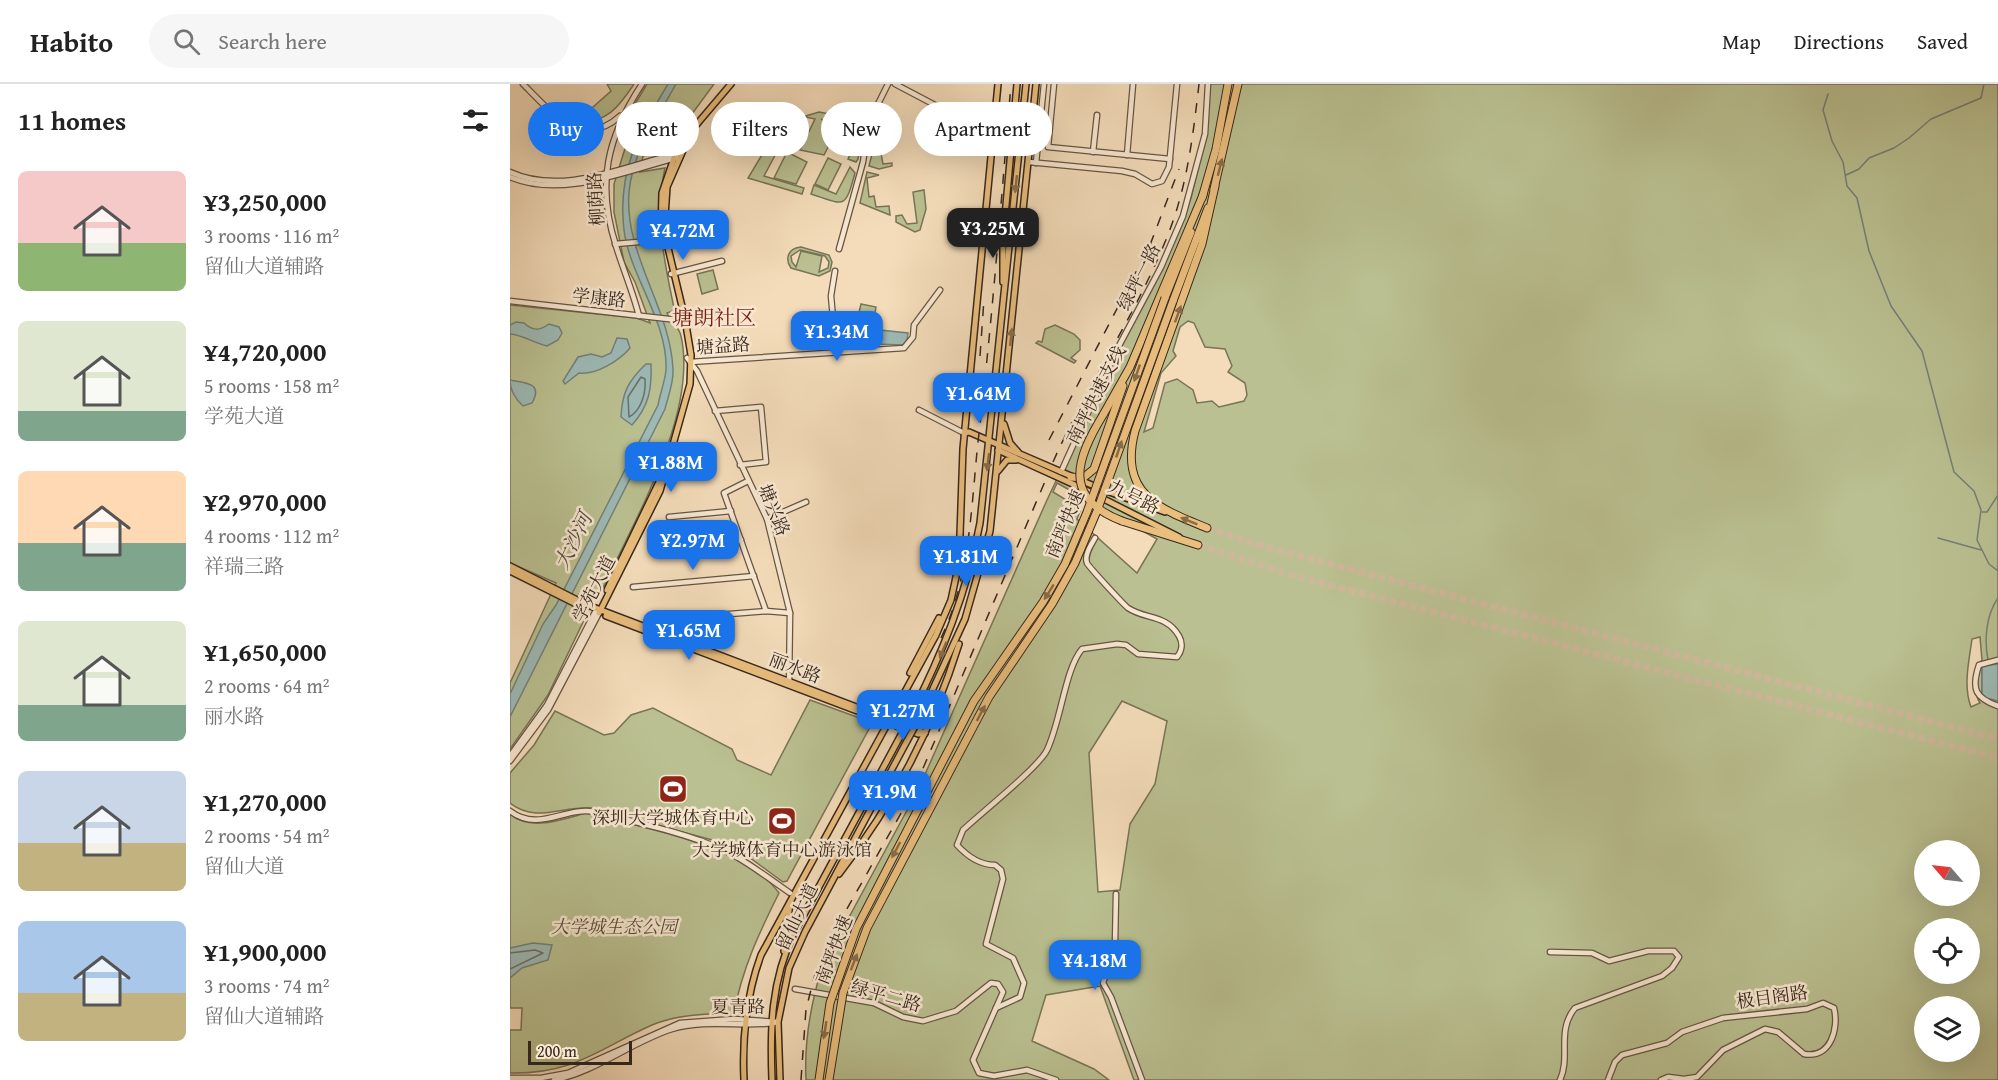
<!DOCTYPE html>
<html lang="en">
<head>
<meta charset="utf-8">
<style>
	body { margin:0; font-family:"Gentium Book Plus","Noto Serif SC",serif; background:#f6f6f6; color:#222; height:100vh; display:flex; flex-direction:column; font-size:22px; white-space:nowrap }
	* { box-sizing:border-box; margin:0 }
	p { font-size:20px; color:#767676 }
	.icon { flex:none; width:33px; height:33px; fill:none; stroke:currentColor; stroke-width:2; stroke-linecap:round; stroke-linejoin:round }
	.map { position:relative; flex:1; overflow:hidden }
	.side { display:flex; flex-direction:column; background:#fff; width:510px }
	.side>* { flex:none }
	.top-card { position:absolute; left:18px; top:18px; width:570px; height:54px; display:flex; gap:12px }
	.needle { width:39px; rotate:298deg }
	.controls { position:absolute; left:1404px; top:756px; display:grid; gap:12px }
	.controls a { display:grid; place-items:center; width:66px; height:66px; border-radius:50%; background:#fff; box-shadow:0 6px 24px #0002; font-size:30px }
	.scale { position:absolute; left:18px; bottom:15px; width:104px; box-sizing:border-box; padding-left:6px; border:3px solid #37281d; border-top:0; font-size:16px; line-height:21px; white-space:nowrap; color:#37281d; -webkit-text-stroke:4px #f8e8d2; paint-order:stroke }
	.price { position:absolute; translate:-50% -51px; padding:0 14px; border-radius:12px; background:#1a73e8; color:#fff; font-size:20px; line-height:39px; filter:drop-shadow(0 2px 3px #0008) }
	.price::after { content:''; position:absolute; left:50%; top:36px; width:18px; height:14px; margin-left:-9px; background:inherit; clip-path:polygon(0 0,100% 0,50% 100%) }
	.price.on { background:#222; color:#fff }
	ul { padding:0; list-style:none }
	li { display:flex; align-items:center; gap:18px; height:150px; padding:0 18px }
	li span { display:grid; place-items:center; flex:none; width:168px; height:120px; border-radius:9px; color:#555 }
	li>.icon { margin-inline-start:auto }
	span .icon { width:72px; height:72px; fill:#fffc; stroke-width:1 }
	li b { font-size:26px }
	h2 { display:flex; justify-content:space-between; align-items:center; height:72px; padding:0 18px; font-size:26px }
	.tag { padding:0 21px; border-radius:27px; background:#fff; box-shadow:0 6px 24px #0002; font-size:21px; line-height:54px }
	.tag.on { background:#1a73e8; color:#fff }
	header { display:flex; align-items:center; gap:36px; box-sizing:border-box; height:84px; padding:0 30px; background:#fff; border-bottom:2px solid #e0e0e0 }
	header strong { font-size:28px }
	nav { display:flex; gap:33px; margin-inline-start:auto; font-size:21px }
	.search { width:420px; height:54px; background:#f6f6f6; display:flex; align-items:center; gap:15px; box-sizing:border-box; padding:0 21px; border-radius:33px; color:#767676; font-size:22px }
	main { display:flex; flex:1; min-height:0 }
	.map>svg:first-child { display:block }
	.green { fill:#bac091; stroke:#787457; stroke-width:1.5; fill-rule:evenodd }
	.water { fill:#9dbab6; stroke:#748079; stroke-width:1.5 }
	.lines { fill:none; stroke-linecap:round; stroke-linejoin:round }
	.shore { stroke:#6a716a; stroke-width:1.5 }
	.stream { stroke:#748079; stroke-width:1.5 }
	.highway-tunnel { stroke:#ceb89b; stroke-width:7; stroke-dasharray:7 3.5; stroke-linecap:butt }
	.minor-casing { stroke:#654; stroke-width:7 }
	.major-casing { stroke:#37281d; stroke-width:8 }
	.highway-casing { stroke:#37281d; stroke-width:9 }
	.minor { stroke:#f8e8d2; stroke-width:4.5 }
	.major { stroke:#eabe7d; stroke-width:5 }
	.highway { stroke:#eabe7d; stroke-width:7 }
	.rail { stroke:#37281d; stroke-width:1.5; stroke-dasharray:10 10; stroke-linecap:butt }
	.major-bridge-casing { stroke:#37281d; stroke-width:8; stroke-linecap:butt }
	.highway-bridge-casing { stroke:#37281d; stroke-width:9; stroke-linecap:butt }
	.major-bridge { stroke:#eabe7d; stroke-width:5 }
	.highway-bridge { stroke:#eabe7d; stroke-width:7 }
	.oneway { fill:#886c48 }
	.labels { text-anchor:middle; stroke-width:5; stroke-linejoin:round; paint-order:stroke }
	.street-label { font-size:18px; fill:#37281d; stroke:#f8e8d2 }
	.poi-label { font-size:18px; fill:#37281d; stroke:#f8e8d2 }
	.park-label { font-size:18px; font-style:italic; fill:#584e3a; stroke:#f8e8d2 }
	.water-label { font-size:20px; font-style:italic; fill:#504c43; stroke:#f8e8d2 }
	.quarter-label { font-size:21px; fill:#7a1f14; stroke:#f8e8d2 }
</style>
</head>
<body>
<header>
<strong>Habito</strong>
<div class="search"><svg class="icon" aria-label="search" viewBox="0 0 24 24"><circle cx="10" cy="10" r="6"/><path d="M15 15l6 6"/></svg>Search here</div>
<nav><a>Map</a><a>Directions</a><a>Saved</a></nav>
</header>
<main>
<section class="side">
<h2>11 homes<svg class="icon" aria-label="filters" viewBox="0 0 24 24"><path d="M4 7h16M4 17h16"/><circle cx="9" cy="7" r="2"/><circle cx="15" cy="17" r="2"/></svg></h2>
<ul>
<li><span style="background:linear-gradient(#f6c9c9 60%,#8fb573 0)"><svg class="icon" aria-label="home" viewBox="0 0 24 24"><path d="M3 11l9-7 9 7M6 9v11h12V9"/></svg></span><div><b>¥3,250,000</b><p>3 rooms · 116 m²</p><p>留仙大道辅路</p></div></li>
<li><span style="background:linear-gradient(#dfe7d0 75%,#7fa58c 0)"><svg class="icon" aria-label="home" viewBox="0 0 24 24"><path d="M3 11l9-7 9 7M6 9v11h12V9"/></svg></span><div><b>¥4,720,000</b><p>5 rooms · 158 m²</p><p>学苑大道</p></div></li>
<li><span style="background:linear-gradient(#ffd9b3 60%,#7fa58c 0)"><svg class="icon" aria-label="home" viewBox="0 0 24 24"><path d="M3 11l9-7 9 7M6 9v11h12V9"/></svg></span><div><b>¥2,970,000</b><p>4 rooms · 112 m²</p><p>祥瑞三路</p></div></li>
<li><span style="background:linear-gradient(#dfe7d0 70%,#7fa58c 0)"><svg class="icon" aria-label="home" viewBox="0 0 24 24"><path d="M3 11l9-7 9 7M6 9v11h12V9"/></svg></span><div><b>¥1,650,000</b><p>2 rooms · 64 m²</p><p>丽水路</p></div></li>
<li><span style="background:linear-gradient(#c9d6e8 60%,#c2b280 0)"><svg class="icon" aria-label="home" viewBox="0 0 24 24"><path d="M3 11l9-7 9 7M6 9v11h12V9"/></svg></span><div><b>¥1,270,000</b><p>2 rooms · 54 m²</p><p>留仙大道</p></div></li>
<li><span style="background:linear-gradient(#a9c7e8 60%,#c2b280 0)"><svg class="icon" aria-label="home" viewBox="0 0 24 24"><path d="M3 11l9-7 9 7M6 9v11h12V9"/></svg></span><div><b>¥1,900,000</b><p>3 rooms · 74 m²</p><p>留仙大道辅路</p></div></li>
</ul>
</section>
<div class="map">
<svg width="1488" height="996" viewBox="0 0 1488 996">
	<rect width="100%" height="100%" fill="#f4dcba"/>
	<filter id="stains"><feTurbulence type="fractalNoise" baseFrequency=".00333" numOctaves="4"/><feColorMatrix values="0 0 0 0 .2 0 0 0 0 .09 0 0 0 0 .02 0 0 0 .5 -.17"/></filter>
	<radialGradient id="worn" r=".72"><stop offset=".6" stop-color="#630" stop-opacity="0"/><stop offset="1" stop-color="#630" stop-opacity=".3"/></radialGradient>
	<!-- green -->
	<g class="green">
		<path d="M97,0H124C109,23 96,40 66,38L101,7Z"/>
		<path d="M137,0H204L168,49L161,64L133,72L130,88L155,84C144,132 154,176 164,224L163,227L157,229C160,238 169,242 171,252C188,328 126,433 94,502L84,514L69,510L63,525L75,534L38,611L0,665V599L46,499L0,479V221L127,234L140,239L125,198L114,178L104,128V100L121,45L134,24L125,20Z"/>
		<path d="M699,0H1488V580L1472,582V613L1488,617V996H624L590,902L536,911L522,957L584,985L599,996H296C294,958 301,919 312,883L408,706L537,416L604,274L651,184L681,114L696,51ZM678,237L684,239L695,263L715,265L722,282L718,288L735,299L737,311L734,317L709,323L702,317L687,319L683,306L667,295L655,299L643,344L634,348L651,289L666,272L663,267L670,243ZM547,399L647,455L627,489L567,435L571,425L543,408ZM1470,553L1472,576C1465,586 1463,609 1470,619L1461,623C1453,602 1459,577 1462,555ZM612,617L657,637L645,700L620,740L610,806L588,808L579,669ZM1414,766H1460V812H1414ZM1414,844H1460V890H1414ZM1414,922H1460V968H1414Z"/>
		<polygon points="309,28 325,31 323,40 311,35 328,44 314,71 290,66 305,35 296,33 282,60 277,58 289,34"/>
		<polygon points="284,36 272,59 276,63 273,66 269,64 254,92 294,104 292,110 238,94 261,56 268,56 264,52 266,49"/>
		<polygon points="354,42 348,75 346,78 338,75"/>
		<polygon points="365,58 367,69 371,69 373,80 382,79 382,82 369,85 359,82"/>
		<polygon points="277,68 297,78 286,100 264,94"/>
		<polygon points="318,74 331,80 318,106 305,100"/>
		<path d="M340,83L345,89C335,126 335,121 301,110L304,101L326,110Z"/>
		<polygon points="357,88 369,91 357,94 359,113 364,112 366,123 379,122 380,131 350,119"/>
		<polygon points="414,106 416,125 410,146 405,148 386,138 386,132 392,131 397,140 407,139 403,108"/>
		<path d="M291,163L319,171L322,178L320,187L309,192L281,184C274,174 279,164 291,163ZM290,166L315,172L319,178L318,184L309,188L312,172L291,167L286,183L282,178L281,172Z"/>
		<polygon points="203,186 208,205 192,210 187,190"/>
		<polygon points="351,220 366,223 363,240 347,237"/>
		<polygon points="545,241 564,250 570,256 570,266 561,274 566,277 564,279 526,259 528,257 532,258 535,245"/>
		<path d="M300,616L355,636L360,643L277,797L273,798L236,771L206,757L83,724C53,721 27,740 0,719V689L24,661L45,627L94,651L104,649L121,631L143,624L222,665L227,676L261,691Z"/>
		<path d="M76,729C131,743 234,761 269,809C249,849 232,885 224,929C197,930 168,930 142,941C88,965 65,990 0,989V946H11L12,924H0V730C20,748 53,735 76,729Z"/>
	</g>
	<!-- water -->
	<g class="water">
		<path d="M158,0H166C147,35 123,66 119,108C114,171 160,223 163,285C164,298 158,313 155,325L0,633V610L33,540L46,521L148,321C150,310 155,297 156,286C158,237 120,193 114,146C107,87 129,48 158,0Z"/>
		<path d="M6,238L14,239C23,247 29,247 39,240L49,243L52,249L48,256L37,262C24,259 13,251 0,250V241Z"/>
		<polygon points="351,244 398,249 397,256 393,261 335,259 336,251"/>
		<path d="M107,254L117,255L120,264C109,277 86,291 69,289L55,300L53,297L68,273L81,270L92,273L101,269Z"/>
		<path d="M136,280H141C142,305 139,322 122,341L111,333C112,309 118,297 136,280Z"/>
		<path d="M0,296C14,299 34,298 22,319L13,322C6,316 0,306 0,296Z"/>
		<polygon points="1488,580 1488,617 1472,613 1472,582"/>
		<polygon points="23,859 42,861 38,876 12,884 0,894 0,864"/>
	</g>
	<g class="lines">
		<!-- shore -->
		<g class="shore">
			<path d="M131,293L135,295C136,308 132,326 119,333L118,313Z"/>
			<polyline points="0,869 25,866 33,869 0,885"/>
		</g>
		<!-- stream -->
		<g class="stream">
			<polyline points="1318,10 1313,26 1322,57 1333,78 1337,102 1347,114 1359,167 1381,222 1412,267 1444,388 1464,407 1471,426 1467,456 1479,480 1488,487"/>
			<polyline points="1336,91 1349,85 1359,74 1384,64 1399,54 1421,35 1471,14 1474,0"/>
			<polyline points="1472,428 1477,428 1488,411"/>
			<polyline points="1428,454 1471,466"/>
			<path d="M1478,576C1474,556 1476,531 1488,514"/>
		</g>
		<!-- highway-tunnel -->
		<g class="highway-tunnel">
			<polyline points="697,444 755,463 1488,655"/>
			<polyline points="688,461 788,493 1488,674"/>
		</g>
		<!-- minor casing -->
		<g class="minor-casing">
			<g id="minor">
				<path d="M13,0C39,26 72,67 110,32"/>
				<polyline points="385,0 480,50"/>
				<polyline points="544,0 538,63 660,75"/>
				<polyline points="583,68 587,31"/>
				<polyline points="617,71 623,0"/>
				<polyline points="519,78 612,87 625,90 642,100 652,97 659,83 667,0"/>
				<polyline points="526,79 534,0"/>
				<path d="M0,88C50,111 108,85 158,72H166"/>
				<path d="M0,93C53,115 114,87 166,74"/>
				<polyline points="105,160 152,156"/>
				<polyline points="329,165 353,78 359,38 378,0"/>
				<polyline points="325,187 321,212 326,267"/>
				<polyline points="161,190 212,177"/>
				<polyline points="0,217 176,237"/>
				<path d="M129,232C123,208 113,185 106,162C86,100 97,53 132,0"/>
				<polyline points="177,274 187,287 257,435 280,529 279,601"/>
				<polyline points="180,278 394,264 403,253 404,241 430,206"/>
				<polyline points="409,326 454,349"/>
				<polyline points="205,327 251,323 256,378 230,381"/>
				<polyline points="551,388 603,273 651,183 673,132 695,50 698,0"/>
				<polyline points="238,397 214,409 256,527"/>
				<polyline points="159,433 221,427"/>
				<polyline points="257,435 296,418"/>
				<polyline points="150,463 231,456"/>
				<polyline points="123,503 244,492"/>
				<polyline points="145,547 151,538 157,535 256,527 280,529"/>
				<path d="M1488,576L1469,581C1461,605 1465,614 1488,622"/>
				<polyline points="0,672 37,621 85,528"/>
				<polyline points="0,677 38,626 89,529"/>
				<path d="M0,727C29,749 55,722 85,728C125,738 176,749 214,766C237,777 258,794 280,809"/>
				<polyline points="606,810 605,861 593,899 601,913 632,996"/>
				<path d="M1040,868L1082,869L1099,877L1138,867H1164L1169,873L1162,884L1152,892L1065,924C1046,947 1061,972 1050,996"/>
				<polyline points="285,905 364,919 393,933 413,937 446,927 481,899 488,900 493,908 463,976 469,989 484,992 517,986 546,996"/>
				<path d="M486,924L510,913L514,899L503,874L476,860L493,795L491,786L485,781C470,781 458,773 447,761L453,746C471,729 529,683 537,666C551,637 555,585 572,565L607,560L616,561L628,570L667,573C672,567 673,559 669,552C656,530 636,536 618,524C614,521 578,482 577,479C574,471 581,461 585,454"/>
				<polyline points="0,994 31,994 58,989 170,939 224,935 268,938"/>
				<path d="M44,996C86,988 121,958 162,945C196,935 230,943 264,939"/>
				<path d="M1098,996L1105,978L1112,971L1157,959L1172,948L1213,934L1297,925L1313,919L1324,924C1329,944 1321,975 1294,970L1268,948L1255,945L1213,966L1187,993L1174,995L1158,993L1151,996"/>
			</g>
		</g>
		<!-- major casing -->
		<g class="major-casing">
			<g id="major">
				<polyline points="151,147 152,109 165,71"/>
				<polyline points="493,198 493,154 507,0"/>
				<polyline points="494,340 500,359 508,368"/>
				<polyline points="454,349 459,348 591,405 655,428"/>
				<polyline points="488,366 576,406 669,453"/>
				<polyline points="488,387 497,376 506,376"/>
				<polyline points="0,482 75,520 415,649"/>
				<polyline points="0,487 68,521"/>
				<polyline points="97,506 149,398"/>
				<polyline points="89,529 150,407 180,300 181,271 175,235 154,147 157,103 182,46 221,0"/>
				<polyline points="96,532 408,650 415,649"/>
				<polyline points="400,589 429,534"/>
				<path d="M400,633C432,570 457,509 470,439L516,0"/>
				<polyline points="410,633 455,535 480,447 526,0"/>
				<path d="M329,790C382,722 423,643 449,560"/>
				<polyline points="274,867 280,819"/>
				<path d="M234,996C232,952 236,912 251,871L426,551L441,516L449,479L453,365L488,0"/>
				<path d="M262,996C260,944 261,897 284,849L392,649"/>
				<polyline points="270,996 268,938 279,884 295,848 397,657"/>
			</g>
		</g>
		<!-- highway casing -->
		<g class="highway-casing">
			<g id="highway">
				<polyline points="704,105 728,0"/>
				<polyline points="692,114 706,65 718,0"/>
				<polyline points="655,214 681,148"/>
				<polyline points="663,217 698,124"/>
				<polyline points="593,331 620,283 693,111"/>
				<polyline points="561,393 573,394 584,385 613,302"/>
				<polyline points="612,437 688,461"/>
				<path d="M697,444C647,424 609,409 625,347L692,160L705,102"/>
			</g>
		</g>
		<!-- minor -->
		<use href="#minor" class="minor"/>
		<!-- major -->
		<use href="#major" class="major"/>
		<!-- highway -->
		<use href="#highway" class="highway"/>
		<!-- rail -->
		<g class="rail">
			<polyline points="470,272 474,215"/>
			<polyline points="539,356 640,161 669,85"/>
			<path d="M543,378C577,301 626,231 657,153C677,104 683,52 689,0"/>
			<path d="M431,554C460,494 461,424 468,358C482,239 491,120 501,0"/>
			<polyline points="291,996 296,925 307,883 325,846 403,708 536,395"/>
		</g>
		<!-- major-bridge casing -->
		<g class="major-bridge-casing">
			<g id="major-bridge">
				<polyline points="392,649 400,633"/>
				<polyline points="397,657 410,633"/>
			</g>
		</g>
		<!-- highway-bridge casing -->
		<g class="highway-bridge-casing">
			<g id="highway-bridge">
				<path d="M593,331C566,375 552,414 612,437"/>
				<polyline points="309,996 320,919 346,845 464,617 533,518 555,480 577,428 655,214"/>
				<polyline points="319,996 333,909 357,844 479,613 542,520 565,479 587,427 663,217"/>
			</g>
		</g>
		<!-- major-bridge -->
		<use href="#major-bridge" class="major-bridge"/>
		<!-- highway-bridge -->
		<use href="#highway-bridge" class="highway-bridge"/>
	</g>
	<!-- one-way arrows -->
	<defs><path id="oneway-solid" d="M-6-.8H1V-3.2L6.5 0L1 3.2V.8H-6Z" transform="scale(1.5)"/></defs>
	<g class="oneway">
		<use href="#oneway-solid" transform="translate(710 83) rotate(-76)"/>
		<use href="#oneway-solid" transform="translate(506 100) rotate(96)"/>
		<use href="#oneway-solid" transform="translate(668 230) rotate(-70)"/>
		<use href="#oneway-solid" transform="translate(501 253) rotate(-84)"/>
		<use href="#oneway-solid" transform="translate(627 289) rotate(109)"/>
		<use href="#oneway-solid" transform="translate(609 365) rotate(-71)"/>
		<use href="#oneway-solid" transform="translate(478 378) rotate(97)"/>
		<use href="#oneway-solid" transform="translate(679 437) rotate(-158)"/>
		<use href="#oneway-solid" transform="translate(539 508) rotate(122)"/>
		<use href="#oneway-solid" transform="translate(433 566) rotate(113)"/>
		<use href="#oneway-solid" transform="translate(471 629) rotate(-62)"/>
		<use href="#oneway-solid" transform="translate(386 766) rotate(118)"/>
		<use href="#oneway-solid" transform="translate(344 878) rotate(-69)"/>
		<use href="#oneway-solid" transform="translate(315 946) rotate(99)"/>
	</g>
	<!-- icons -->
	<defs>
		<g id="stadium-square" transform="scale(1.5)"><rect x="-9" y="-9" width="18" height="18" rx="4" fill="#8f2418" stroke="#f8e8d2"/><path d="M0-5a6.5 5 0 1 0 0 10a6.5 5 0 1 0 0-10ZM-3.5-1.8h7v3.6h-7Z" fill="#fff"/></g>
	</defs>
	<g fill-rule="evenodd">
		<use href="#stadium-square" x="163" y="705"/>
		<use href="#stadium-square" x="272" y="737"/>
	</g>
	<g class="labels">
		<!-- street labels -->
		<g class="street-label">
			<text transform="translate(86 115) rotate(-94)" y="6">柳荫路</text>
			<text transform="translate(629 193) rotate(-63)" y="6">绿坪一路</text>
			<text transform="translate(89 214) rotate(6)" y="6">学康路</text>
			<text transform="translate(213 262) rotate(-4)" y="6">塘益路</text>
			<text transform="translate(586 311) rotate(-63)" y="6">南坪快速支线</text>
			<text transform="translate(624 413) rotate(26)" y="6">九号路</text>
			<text transform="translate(264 426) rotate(68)" y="6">塘兴路</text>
			<text transform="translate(555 440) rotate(-67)" y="6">南坪快速</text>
			<text transform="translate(84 505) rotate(-63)" y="6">学苑大道</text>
			<text transform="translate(285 584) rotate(21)" y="6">丽水路</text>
			<text transform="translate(287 833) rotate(-64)" y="6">留仙大道</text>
			<text transform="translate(324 866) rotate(-69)" y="6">南坪快速</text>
			<text transform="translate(376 912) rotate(16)" y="6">绿平二路</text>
			<text transform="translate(1262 913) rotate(-8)" y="6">极目阁路</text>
			<text x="228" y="929">夏青路</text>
		</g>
		<!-- poi labels -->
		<g class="poi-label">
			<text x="163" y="740">深圳大学城体育中心</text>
			<text x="272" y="772">大学城体育中心游泳馆</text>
		</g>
		<!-- park labels -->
		<g class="park-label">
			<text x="104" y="849">大学城生态公园</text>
		</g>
		<!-- water labels -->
		<g class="water-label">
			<text transform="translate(63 457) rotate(-64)" y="7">大沙河</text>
		</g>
		<!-- quarter labels -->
		<g class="quarter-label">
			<text x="204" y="241">塘朗社区</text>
		</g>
	</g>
	<rect width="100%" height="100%" filter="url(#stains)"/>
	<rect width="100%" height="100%" fill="url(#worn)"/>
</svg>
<div class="controls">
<a><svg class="needle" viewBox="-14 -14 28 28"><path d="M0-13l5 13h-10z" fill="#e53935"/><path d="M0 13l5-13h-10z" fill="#767676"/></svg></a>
<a><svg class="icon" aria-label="locate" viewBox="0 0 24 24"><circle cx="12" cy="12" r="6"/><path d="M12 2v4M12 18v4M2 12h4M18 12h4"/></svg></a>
<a><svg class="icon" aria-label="layers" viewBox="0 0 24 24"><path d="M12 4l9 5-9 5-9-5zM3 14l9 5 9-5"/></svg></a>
</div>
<div class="scale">200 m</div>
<b class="price on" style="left:483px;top:175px">¥3.25M</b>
<b class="price" style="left:173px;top:177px">¥4.72M</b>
<b class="price" style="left:327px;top:278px">¥1.34M</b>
<b class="price" style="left:469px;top:340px">¥1.64M</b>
<b class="price" style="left:161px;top:409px">¥1.88M</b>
<b class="price" style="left:183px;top:487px">¥2.97M</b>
<b class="price" style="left:456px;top:503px">¥1.81M</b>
<b class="price" style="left:179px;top:577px">¥1.65M</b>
<b class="price" style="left:393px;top:657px">¥1.27M</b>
<b class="price" style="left:380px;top:738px">¥1.9M</b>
<b class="price" style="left:585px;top:907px">¥4.18M</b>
<div class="top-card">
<a class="tag on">Buy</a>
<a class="tag">Rent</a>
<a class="tag">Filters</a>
<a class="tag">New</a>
<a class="tag">Apartment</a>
</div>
</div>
</main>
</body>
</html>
